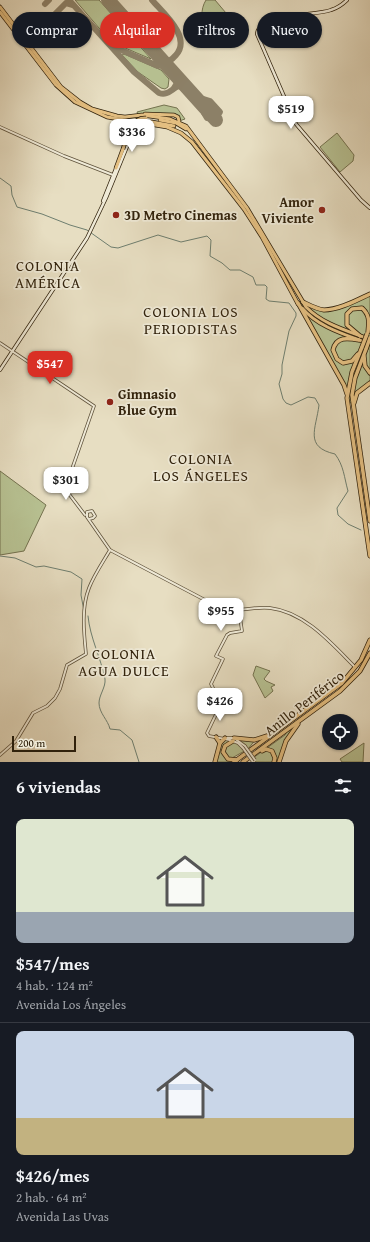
<!DOCTYPE html>
<html lang="es">
<head>
<meta charset="utf-8">
<style>
	body { margin:0; font-family:"Gentium Book Plus",serif; background:#20242c; color:#f1f3f6; height:100vh; display:flex; flex-direction:column; font-size:15px; white-space:nowrap }
	* { box-sizing:border-box; margin:0 }
	p { font-size:13px; color:#9ea1a6 }
	.icon { flex:none; width:22px; height:22px; fill:none; stroke:currentColor; stroke-width:2; stroke-linecap:round; stroke-linejoin:round }
	.map { position:relative; height:762px; overflow:hidden }
	.sheet { display:flex; flex-direction:column; background:#171b24; flex:1 }
	.sheet>* { flex:none }
	.guide { position:absolute; left:12px; top:12px; width:346px; height:36px; display:flex; gap:8px }
	.controls { position:absolute; left:322px; top:714px; display:grid; gap:8px }
	.controls a { display:grid; place-items:center; width:36px; height:36px; border-radius:50%; background:#171b24; box-shadow:0 1px 3px #0004; font-size:20px }
	.scale { position:absolute; left:12px; bottom:10px; width:64px; box-sizing:border-box; padding-left:4px; border:2px solid #31220c; border-top:0; font-size:11px; line-height:14px; white-space:nowrap; color:#31220c; -webkit-text-stroke:3px #efead7; paint-order:stroke }
	.price { position:absolute; translate:-50% -34px; padding:0 9px; border-radius:8px; background:#fff; color:#222; font-size:13px; line-height:26px; filter:drop-shadow(0 1px 2px #0008) }
	.price::after { content:''; position:absolute; left:50%; top:24px; width:12px; height:9px; margin-left:-6px; background:inherit; clip-path:polygon(0 0,100% 0,50% 100%) }
	.price.active { background:#d93025; color:#fff }
	ul { padding:0; list-style:none }
	li { display:grid; align-content:center; gap:8px; height:212px; padding:0 16px }
	li+li { border-top:1px solid #363941 }
	li span { display:grid; place-items:center; height:124px; border-radius:8px; color:#555 }
	li>.icon { margin-inline-start:auto }
	span .icon { width:72px; height:72px; fill:#fffc; stroke-width:1 }
	li b { font-size:17px }
	h2 { display:flex; justify-content:space-between; align-items:center; height:48px; padding:0 16px; font-size:17px }
	.pill { padding:0 14px; border-radius:18px; background:#171b24; box-shadow:0 1px 3px #0004; font-size:14px; line-height:36px }
	.pill.active { background:#d93025; color:#fff }
	.map>svg:first-child { display:block }
	.green { fill:#b7c192; stroke:#74724f }
	.lines { fill:none; stroke-linecap:round; stroke-linejoin:round }
	.stream { stroke:#6e7e6f; stroke-width:1 }
	.taxiway { stroke:#8c8067; stroke-width:6 }
	.runway { stroke:#8c8067; stroke-width:14 }
	.tertiary-casing { stroke:#5e513a; stroke-width:3.5 }
	.secondary-casing { stroke:#31220c; stroke-width:4 }
	.primary-casing { stroke:#31220c; stroke-width:4.5 }
	.trunk-casing { stroke:#31220c; stroke-width:5 }
	.tertiary { stroke:#efead7; stroke-width:2 }
	.secondary { stroke:#efead7; stroke-width:2.5 }
	.primary { stroke:#e4bf81; stroke-width:3 }
	.trunk { stroke:#e4bf81; stroke-width:3.5 }
	.tertiary-bridge-casing { stroke:#5e513a; stroke-width:3.5; stroke-linecap:butt }
	.primary-bridge-casing { stroke:#31220c; stroke-width:4.5; stroke-linecap:butt }
	.trunk-bridge-casing { stroke:#31220c; stroke-width:5; stroke-linecap:butt }
	.tertiary-bridge { stroke:#efead7; stroke-width:2 }
	.primary-bridge { stroke:#e4bf81; stroke-width:3 }
	.trunk-bridge { stroke:#e4bf81; stroke-width:3.5 }
	.poi-dot { fill:#8f2418; stroke:#efead7; stroke-width:1.5 }
	.labels { text-anchor:middle; stroke-width:3.5; stroke-linejoin:round; paint-order:stroke }
	.poi-label { font-size:14px; font-weight:bold; fill:#31220c; stroke:#efead7; text-anchor:start }
	.street-label { font-size:14px; fill:#31220c; stroke:#efead7 }
	.neighbourhood-label { font-size:15px; letter-spacing:1px; fill:#31220c; stroke:#efead7 }
</style>
</head>
<body>
<div class="map">
<svg width="370" height="762" viewBox="0 0 370 762">
	<rect width="100%" height="100%" fill="#e7dec2"/>
	<filter id="stains"><feTurbulence type="fractalNoise" baseFrequency=".005" numOctaves="4"/><feColorMatrix values="0 0 0 0 .2 0 0 0 0 .09 0 0 0 0 .02 0 0 0 .5 -.17"/></filter>
	<radialGradient id="worn" r=".72"><stop offset=".6" stop-color="#630" stop-opacity="0"/><stop offset="1" stop-color="#630" stop-opacity=".3"/></radialGradient>
	<!-- green -->
	<g class="green">
		<polygon points="75,0 99,0 151,59 111,42"/>
		<path d="M206,0H215L226,13L207,30C201,20 200,10 206,0Z"/>
		<polygon points="124,54 161,70 169,79 168,87 165,89 161,88 138,72 122,55"/>
		<polygon points="164,105 177,108 185,119 179,121 176,116 138,115 137,112"/>
		<polygon points="337,133 354,155 353,161 340,172 320,147"/>
		<path d="M370,294V383L357,393L353,406L347,398L346,391L298,303C308,301 316,309 325,310C337,310 358,299 370,294Z"/>
		<polygon points="0,471 46,505 24,551 0,555"/>
		<polygon points="256,666 270,671 264,679 266,681 275,685 271,687 273,691 265,698 253,675"/>
		<polygon points="292,726 294,729 288,736 279,762 256,762 253,758 285,735 288,729"/>
		<polygon points="225,738 256,739 248,749 232,758 233,762 215,762 220,743"/>
		<polygon points="364,743 363,762 342,762 340,759"/>
	</g>
	<g class="lines">
		<!-- stream -->
		<g class="stream">
			<path d="M0,178L11,186L12,195L17,207L42,214L70,225L87,230L111,247L118,248L158,235L181,242L207,236L211,240L210,256L222,263L230,270H240L253,277L256,285H265L267,287L266,299L269,301L289,303L296,313V316L289,331L282,365V374L279,384L283,399L286,403L291,405L308,397L315,398L319,405C316,429 304,447 335,454C344,466 344,477 348,491L337,508L338,515L348,524L361,530"/>
			<polyline points="0,556 15,558 36,567 44,566 71,572 82,579 81,595 84,611"/>
			<path d="M88,616C90,638 101,658 105,679C106,687 99,695 99,703C99,713 108,720 110,729L120,730L132,740L139,762"/>
		</g>
		<!-- taxiway -->
		<g class="taxiway">
			<path d="M69,0L134,72L159,93C168,96 171,89 179,86L187,88"/>
			<polyline points="45,4 49,0"/>
			<polyline points="54,15 66,3 73,5"/>
			<path d="M112,46L158,66C166,64 171,61 176,55C192,37 163,13 152,0"/>
			<polyline points="174,88 177,83 175,74"/>
			<polyline points="194,96 210,101 220,112 215,119 207,118 204,113 204,107"/>
		</g>
		<!-- runway -->
		<polyline class="runway" points="108,0 216,120"/>
		<!-- tertiary casing -->
		<g class="tertiary-casing">
			<g id="tertiary">
				<polyline points="0,127 64,156 113,175"/>
				<polyline points="0,343 94,406 66,486 69,494 85,515"/>
				<path d="M89,519L93,518L95,516L92,511L87,512V517L110,550L224,610C240,612 255,606 270,608C305,612 332,644 355,667"/>
				<polyline points="239,610 242,631 230,633 227,635 216,656 223,659 211,684 221,704 207,733 209,736 230,740 238,743 243,748"/>
				<polyline points="227,738 234,738 245,746"/>
				<path d="M0,755L16,741L33,713L47,706L55,698L60,689L67,665L86,654C84,634 81,608 89,588C94,575 103,562 110,550"/>
			</g>
		</g>
		<!-- secondary casing -->
		<g class="secondary-casing">
			<g id="secondary">
				<path d="M347,0C342,5 337,8 331,10C316,16 259,13 257,34L296,124L361,200L370,208"/>
				<polyline points="103,201 117,166"/>
				<polyline points="0,370 87,238 106,198 135,127 139,123"/>
			</g>
		</g>
		<!-- primary casing -->
		<g class="primary-casing">
			<g id="primary">
				<path d="M0,7L61,87L80,102L92,109L117,116L125,117L142,115L170,119L186,126L247,208L306,307C323,324 345,330 366,338"/>
				<polyline points="0,12 56,85 75,102 107,117 167,127 181,133 192,142 244,209 262,237 298,304"/>
				<polyline points="145,114 174,115 178,117 179,121"/>
				<polyline points="160,120 176,123 186,129"/>
				<polyline points="144,122 152,122 174,126"/>
				<polyline points="116,168 123,149"/>
				<path d="M302,308C319,328 347,335 370,344"/>
			</g>
		</g>
		<!-- trunk casing -->
		<g class="trunk-casing">
			<g id="trunk">
				<path d="M303,302C309,305 316,309 324,310C339,310 357,300 370,294"/>
				<polyline points="298,303 344,385 347,394"/>
				<path d="M360,336L347,325V314L352,309L362,308C370,315 369,322 368,332"/>
				<polyline points="362,347 352,372 347,398 370,556"/>
				<polyline points="366,349 355,378 352,395 370,521"/>
				<path d="M358,354L352,361L343,363L337,359L333,350C336,336 348,338 359,340"/>
				<polyline points="364,356 365,366 370,373"/>
				<polyline points="354,403 357,393 370,383"/>
				<polyline points="216,737 220,743"/>
				<polyline points="234,738 254,740 267,736"/>
				<polyline points="233,741 225,746 223,752 228,759 237,760"/>
				<polyline points="262,751 266,749 272,751 275,758 274,762"/>
				<polyline points="215,762 220,743 225,738"/>
				<polyline points="234,762 342,683 361,660 370,640"/>
				<polyline points="243,762 340,691 360,671 370,653"/>
				<polyline points="279,762 286,741 298,724"/>
			</g>
		</g>
		<!-- tertiary -->
		<use href="#tertiary" class="tertiary"/>
		<!-- secondary -->
		<use href="#secondary" class="secondary"/>
		<!-- primary -->
		<use href="#primary" class="primary"/>
		<!-- trunk -->
		<use href="#trunk" class="trunk"/>
		<!-- tertiary-bridge casing -->
		<g class="tertiary-bridge-casing">
			<g id="tertiary-bridge">
				<polyline points="245,746 255,760"/>
				<polyline points="243,748 253,762"/>
			</g>
		</g>
		<!-- primary-bridge casing -->
		<g class="primary-bridge-casing">
			<path id="primary-bridge" d="M123,149C127,137 130,117 146,118"/>
		</g>
		<!-- trunk-bridge casing -->
		<g class="trunk-bridge-casing">
			<g id="trunk-bridge">
				<polyline points="362,347 367,334"/>
				<polyline points="366,349 370,338"/>
			</g>
		</g>
		<!-- tertiary-bridge -->
		<use href="#tertiary-bridge" class="tertiary-bridge"/>
		<!-- primary-bridge -->
		<use href="#primary-bridge" class="primary-bridge"/>
		<!-- trunk-bridge -->
		<use href="#trunk-bridge" class="trunk-bridge"/>
	</g>
	<!-- markers -->
	<g class="poi-dot">
		<circle cx="322" cy="210" r="4"/>
		<circle cx="116" cy="215" r="4"/>
		<circle cx="110" cy="402" r="4"/>
	</g>
	<g class="labels">
		<!-- poi labels -->
		<g class="poi-label">
			<text x="314" y="207" text-anchor="end">Amor<tspan x="314" dy="16">Viviente</tspan></text>
			<text x="124" y="220">3D Metro Cinemas</text>
			<text x="118" y="399">Gimnasio<tspan x="118" dy="16">Blue Gym</tspan></text>
		</g>
		<!-- street labels -->
		<g class="street-label">
			<text transform="translate(304 703) rotate(-38)" y="5">Anillo Periférico</text>
		</g>
		<!-- neighbourhood labels -->
		<g class="neighbourhood-label">
			<text x="48" y="271">COLONIA<tspan x="48" dy="17">AMÉRICA</tspan></text>
			<text x="191" y="317">COLONIA LOS<tspan x="191" dy="17">PERIODISTAS</tspan></text>
			<text x="201" y="464">COLONIA<tspan x="201" dy="17">LOS ÁNGELES</tspan></text>
			<text x="124" y="659">COLONIA<tspan x="124" dy="17">AGUA DULCE</tspan></text>
		</g>
	</g>
	<rect width="100%" height="100%" filter="url(#stains)"/>
	<rect width="100%" height="100%" fill="url(#worn)"/>
</svg>
<div class="controls">
<a><svg class="icon" aria-label="locate" viewBox="0 0 24 24"><circle cx="12" cy="12" r="6"/><path d="M12 2v4M12 18v4M2 12h4M18 12h4"/></svg></a>
</div>
<div class="scale">200 m</div>
<b class="price" style="left:291px;top:130px">$519</b>
<b class="price" style="left:132px;top:153px">$336</b>
<b class="price active" style="left:50px;top:385px">$547</b>
<b class="price" style="left:66px;top:501px">$301</b>
<b class="price" style="left:221px;top:632px">$955</b>
<b class="price" style="left:220px;top:722px">$426</b>
<div class="guide">
<a class="pill">Comprar</a>
<a class="pill active">Alquilar</a>
<a class="pill">Filtros</a>
<a class="pill">Nuevo</a>
</div>
</div>
<section class="sheet">
<h2>6 viviendas<svg class="icon" aria-label="filters" viewBox="0 0 24 24"><path d="M4 7h16M4 17h16"/><circle cx="9" cy="7" r="2"/><circle cx="15" cy="17" r="2"/></svg></h2>
<ul>
<li><span style="background:linear-gradient(#dfe7d0 75%,#9aa5b1 0)"><svg class="icon" aria-label="home" viewBox="0 0 24 24"><path d="M3 11l9-7 9 7M6 9v11h12V9"/></svg></span><div><b>$547/mes</b><p>4 hab. · 124 m²</p><p>Avenida Los Ángeles</p></div></li>
<li><span style="background:linear-gradient(#c9d6e8 70%,#c2b280 0)"><svg class="icon" aria-label="home" viewBox="0 0 24 24"><path d="M3 11l9-7 9 7M6 9v11h12V9"/></svg></span><div><b>$426/mes</b><p>2 hab. · 64 m²</p><p>Avenida Las Uvas</p></div></li>
</ul>
</section>
</body>
</html>
